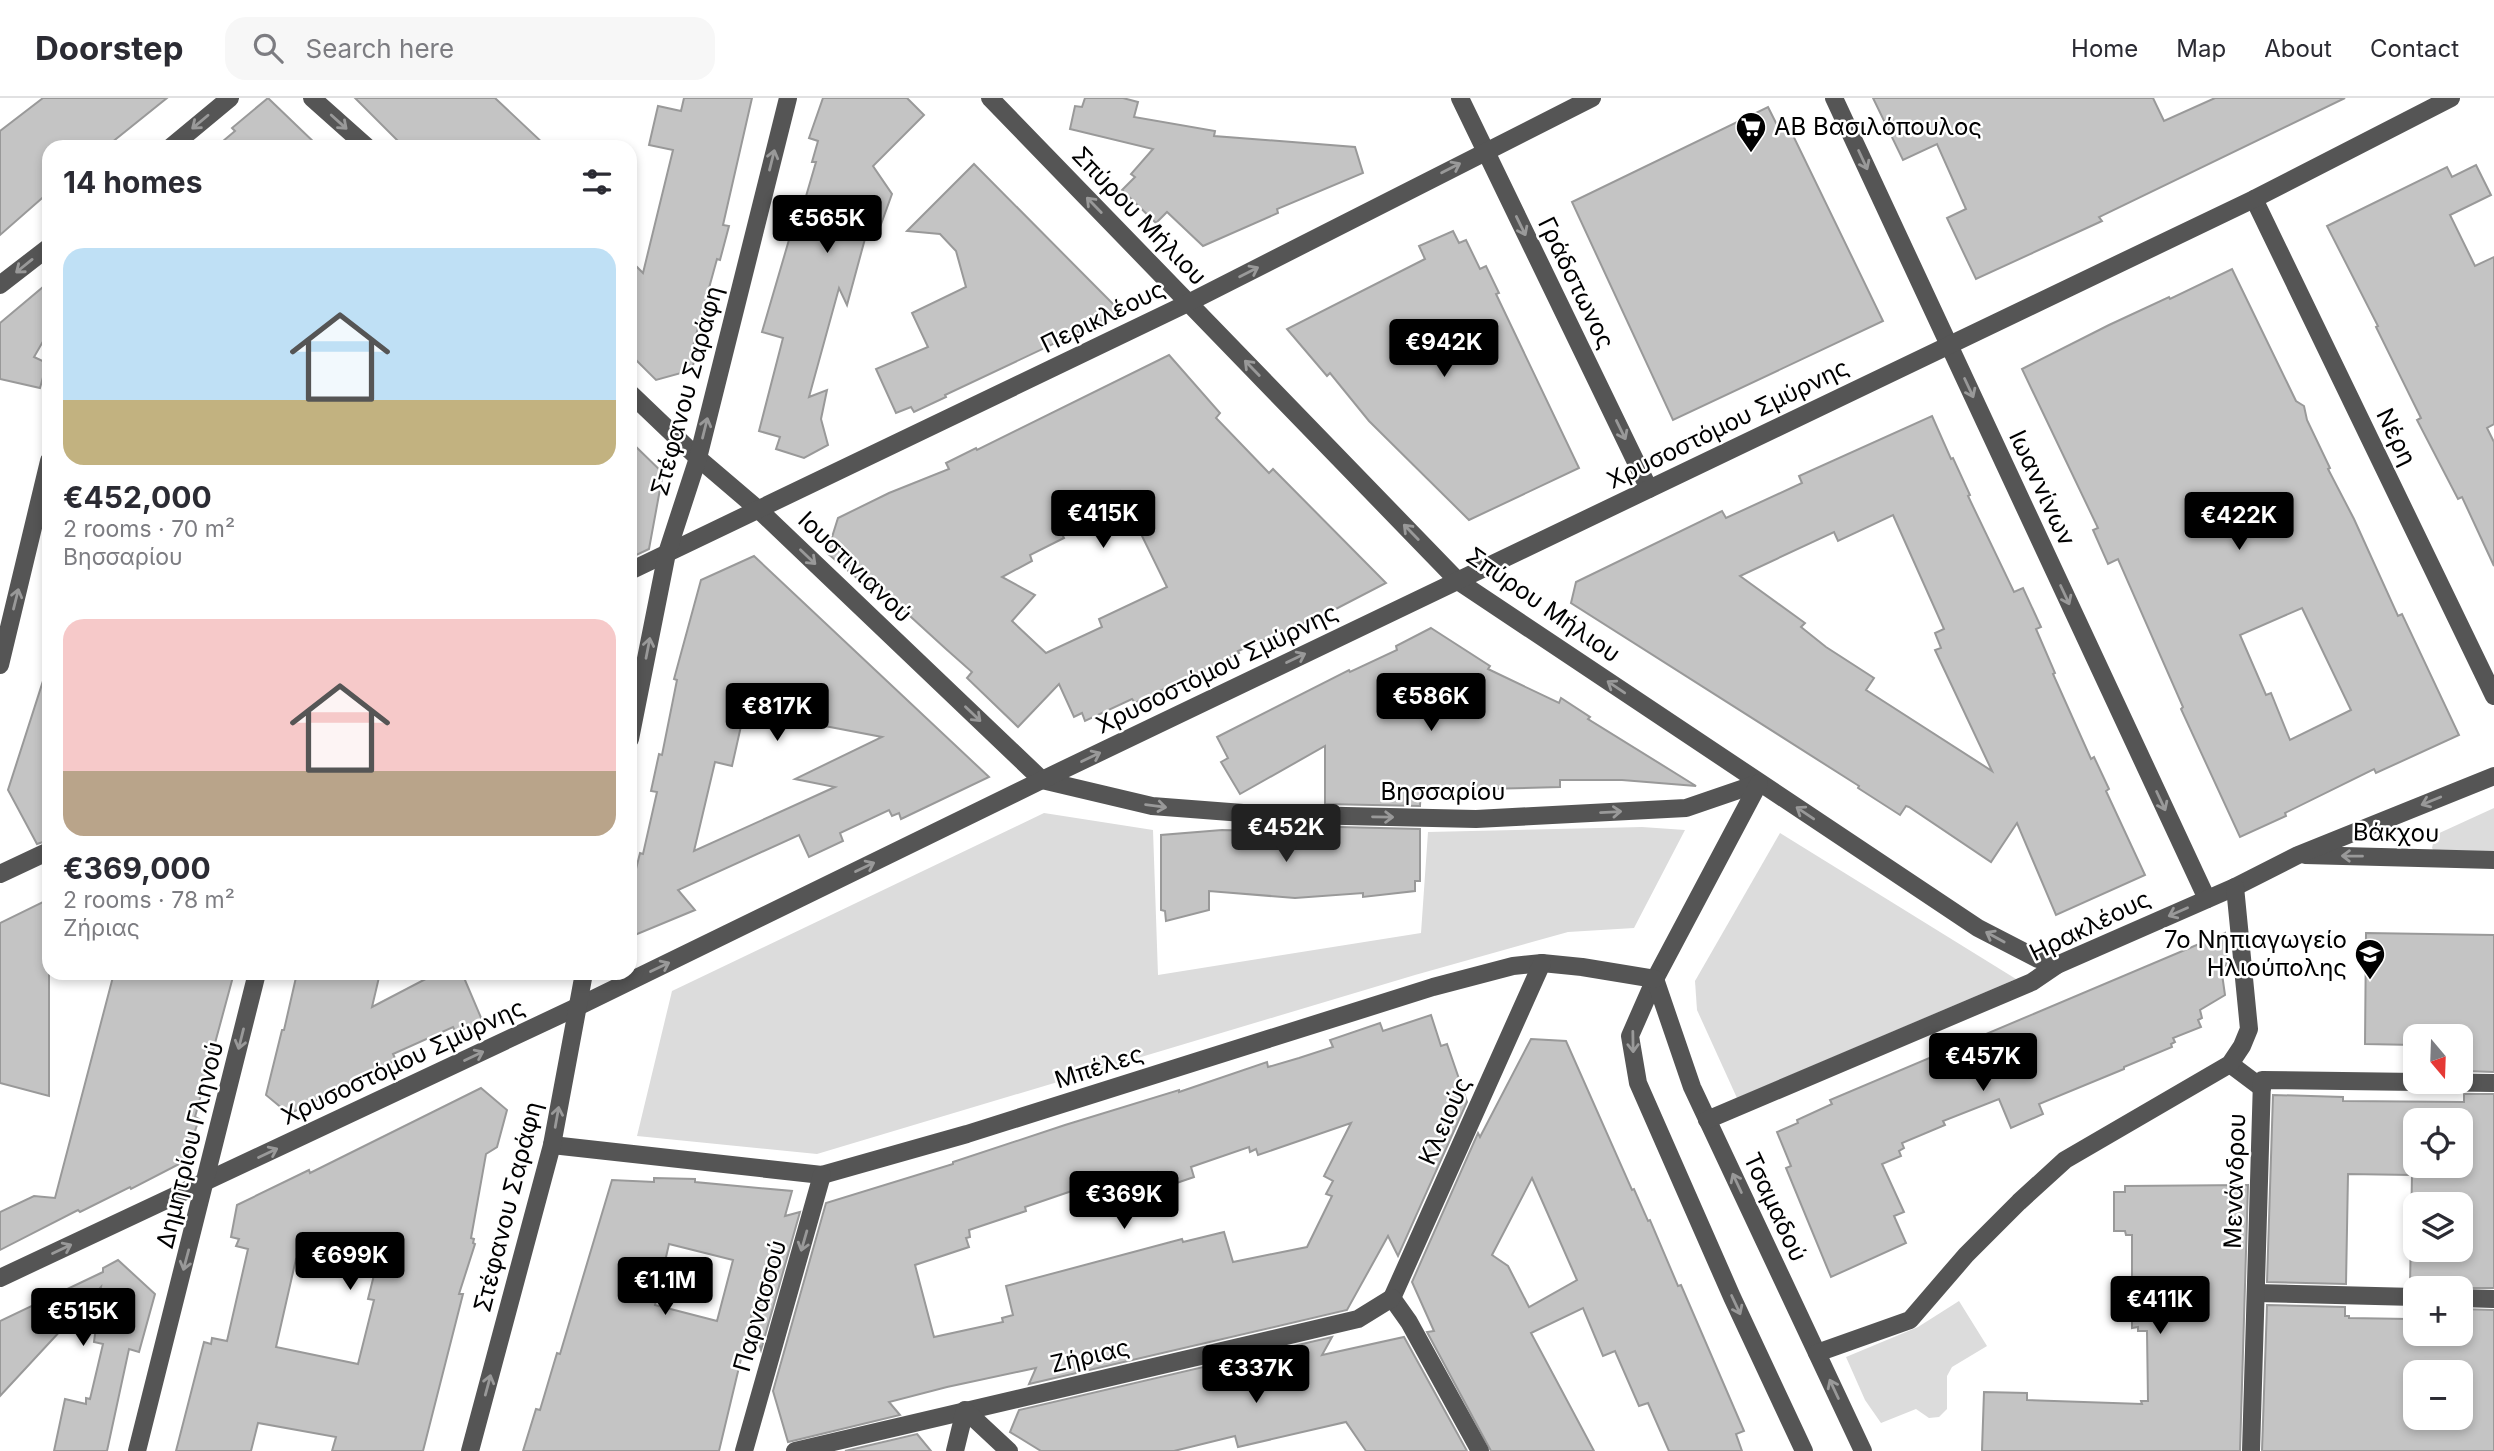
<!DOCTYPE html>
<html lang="en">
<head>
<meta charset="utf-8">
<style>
	body { margin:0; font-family:Inter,sans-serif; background:#f7f7f7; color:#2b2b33; height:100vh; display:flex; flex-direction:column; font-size:26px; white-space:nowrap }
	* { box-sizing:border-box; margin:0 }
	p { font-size:23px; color:#7c7c81 }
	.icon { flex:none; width:38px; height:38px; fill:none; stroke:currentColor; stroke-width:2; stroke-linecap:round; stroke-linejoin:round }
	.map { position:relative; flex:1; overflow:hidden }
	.side { position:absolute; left:42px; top:42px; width:595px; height:840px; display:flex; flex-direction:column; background:#fff; border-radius:21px; box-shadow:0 4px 10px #0003 }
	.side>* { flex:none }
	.needle { width:46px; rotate:161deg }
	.tools { position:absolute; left:2403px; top:926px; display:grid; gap:14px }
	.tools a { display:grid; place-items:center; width:70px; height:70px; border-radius:14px; background:#fff; box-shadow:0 4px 10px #0003; font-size:35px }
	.price { position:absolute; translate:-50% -60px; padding:0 16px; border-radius:7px; background:#000; color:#fff; font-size:23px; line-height:46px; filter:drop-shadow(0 2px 4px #0008) }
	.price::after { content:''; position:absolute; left:50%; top:42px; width:21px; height:16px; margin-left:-10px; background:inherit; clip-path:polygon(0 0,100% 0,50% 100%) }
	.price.current { background:#222; color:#fff }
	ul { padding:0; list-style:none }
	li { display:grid; align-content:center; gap:14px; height:371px; padding:0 21px }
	li span { display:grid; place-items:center; height:217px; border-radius:21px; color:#555 }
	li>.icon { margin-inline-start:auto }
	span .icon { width:126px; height:126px; fill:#fffc; stroke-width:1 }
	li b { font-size:30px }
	h2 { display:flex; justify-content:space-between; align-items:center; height:84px; padding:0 21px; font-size:30px }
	header { display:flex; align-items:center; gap:42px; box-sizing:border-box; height:98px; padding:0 35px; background:#fff; border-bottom:2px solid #e1e1e2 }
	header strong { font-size:33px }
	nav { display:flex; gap:38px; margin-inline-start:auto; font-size:24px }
	.search { width:490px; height:63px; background:#f7f7f7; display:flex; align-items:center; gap:18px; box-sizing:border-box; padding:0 24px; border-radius:21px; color:#7c7c81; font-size:26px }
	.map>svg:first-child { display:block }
	.green { fill:#dcdcdc }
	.building { fill:#c4c4c4; stroke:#999; stroke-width:2; fill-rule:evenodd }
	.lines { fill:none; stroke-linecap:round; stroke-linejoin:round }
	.minor { stroke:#555; stroke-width:18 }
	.oneway { stroke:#999 }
	.labels { text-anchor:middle; stroke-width:5; stroke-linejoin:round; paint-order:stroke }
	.poi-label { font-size:24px; fill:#000; stroke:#fff; text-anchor:start }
	.street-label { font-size:24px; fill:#000; stroke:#fff }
</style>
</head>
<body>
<header>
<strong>Doorstep</strong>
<div class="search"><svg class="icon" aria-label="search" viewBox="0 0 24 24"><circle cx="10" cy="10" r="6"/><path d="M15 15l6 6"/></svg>Search here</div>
<nav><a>Home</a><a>Map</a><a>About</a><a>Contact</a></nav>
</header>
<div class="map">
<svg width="2494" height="1353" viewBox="0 0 2494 1353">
	<rect width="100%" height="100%" fill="#fff"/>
	<!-- green -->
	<g class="green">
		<polygon points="2494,710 2494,761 2439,760 2432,750 2435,737"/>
		<polygon points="1044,715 1153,732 1158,877 1421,835 1428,734 1642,729 1685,732 1634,830 1568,834 1415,877 817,1056 637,1038 672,893"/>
		<polygon points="1780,735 2016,881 1737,1000 1697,912 1695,883"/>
		<polygon points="1959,1203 1987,1248 1952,1269 1947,1278 1947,1311 1939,1319 1929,1320 1916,1311 1881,1325 1865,1302 1846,1259 1918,1229"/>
	</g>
	<!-- building -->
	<g class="building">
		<polygon points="43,0 167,0 106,49 49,49 49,94 0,137 0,33"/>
		<polygon points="268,0 319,49 216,49 235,33 232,30"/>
		<polygon points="355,0 495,0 547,49 404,49"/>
		<polygon points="684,0 752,0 723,127 729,128 720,162 717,161 693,248 697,250 692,272 656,282 630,256 630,162 643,175 673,52 649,47 658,8 681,13"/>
		<polygon points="823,0 907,0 924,17 873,68 892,96 876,140 869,126 847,207 839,190 809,299 827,292 821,321 828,347 804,360 776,351 780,339 759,333 783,240 762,234 791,135 795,136 816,64 812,64 818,43 809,40"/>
		<polygon points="1085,0 1123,0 1138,4 1134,19 1215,33 1214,38 1355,49 1363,75 1277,111 1278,115 1203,148 1167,114 1156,125 1122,92 1135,79 1131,76 1153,51 1070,31 1075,8 1082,9"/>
		<polygon points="1873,0 2153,0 2164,23 2215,0 2345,0 2099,119 2102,123 1976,181 1947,120 1966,111 1937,46 1903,62"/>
		<polygon points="1768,9 1778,29 1787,25 1883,223 1673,322 1572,104"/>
		<polygon points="974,66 1121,214 945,297 946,299 914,314 911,309 896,315 876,271 928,249 912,215 966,189 956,153 940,136 907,133"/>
		<polygon points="2476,67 2491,97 2450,117 2475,168 2494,159 2494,326 2487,330 2494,344 2494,468 2462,399 2458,401 2417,322 2421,320 2376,229 2378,228 2327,128 2447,69 2452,79"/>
		<polygon points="1453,133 1459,145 1466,142 1480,171 1486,168 1499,195 1496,196 1579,370 1469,422 1369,323 1330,275 1327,278 1287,231 1425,161 1419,148"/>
		<path d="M2232,171L2296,303L2304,308L2307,322L2330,370L2328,371L2354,421L2398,518L2402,516L2459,637L2376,675L2374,671L2285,715L2286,718L2240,739L2181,611L2183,609L2118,461L2108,466L2093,432L2098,430L2022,271L2109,227L2169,199L2170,201ZM2302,510L2351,612L2290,642L2271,595L2266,597L2240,537Z"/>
		<polygon points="49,184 49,233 34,259 47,265 40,290 0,281 0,225"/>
		<path d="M1169,257L1220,315L1216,320L1269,375L1273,371L1386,485L1328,515L1238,553L1239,555L1135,605L1132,601L1085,623L1082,615L1074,619L1059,586L1018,629L967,580L972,574L946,551L877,488L872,493L827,455L838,420L889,395L949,371L946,365L976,350L977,352ZM1120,393L1167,489L1099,521L1102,529L1046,555L1012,523L1035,497L1002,479L1032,463L1030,457L1064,440L1060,432L1067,429L1063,421Z"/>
		<path d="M1932,318L1951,361L1953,360L1970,397L1968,398L2014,494L2023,490L2041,529L2036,531L2055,575L2053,576L2091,661L2094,659L2109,691L2106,693L2145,777L2056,817L2017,725L1991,764L1909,709L1906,708L1900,717L1858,690L1859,688L1571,505L1576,484L1722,413L1726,420L1802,385L1799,378ZM1893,417L1944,531L1935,535L1941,550L1935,552L1992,673L1866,592L1874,580L1826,549L1801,529L1805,525L1740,478L1834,434L1838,443Z"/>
		<polygon points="630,343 663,375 649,451 630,460"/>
		<path d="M754,458L989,679L901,721L899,715L892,718L889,712L840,735L843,743L809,759L799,737L678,792L695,812L630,839V795L640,755L643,756L657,694L651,693L659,656L662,657L677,582L674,581L701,482ZM748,597L757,615L882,639L795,681L835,689L694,753L715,664L732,668Z"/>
		<polygon points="1431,530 1490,568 1488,571 1559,605 1561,600 1590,619 1588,621 1696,688 1622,682 1560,682 1560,689 1484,691 1421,689 1420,708 1325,706 1325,648 1240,696 1221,664 1228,660 1217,639 1349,572 1350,574 1397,552 1396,548"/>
		<polygon points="43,583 49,584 49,742 37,746 8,692"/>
		<polygon points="1298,728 1420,731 1420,783 1415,783 1415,793 1363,799 1363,795 1295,800 1209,793 1209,812 1166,823 1165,813 1161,812 1161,737 1222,732 1262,733 1260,730"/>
		<polygon points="49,801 49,998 0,985 0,825"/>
		<polygon points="2225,835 2227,867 2221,869 2225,897 2200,912 2202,920 2198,922 2201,929 2173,940 2175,944 2171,946 2172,949 2124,969 2124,971 2039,1006 2043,1016 2011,1030 1999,1001 1943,1023 1945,1027 1902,1045 1904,1050 1899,1053 1901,1058 1882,1066 1904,1114 1894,1118 1906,1145 1831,1179 1786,1070 1791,1068 1777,1034 1798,1025 1797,1022 1832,1006 1830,1002"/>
		<polygon points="2366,835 2494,837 2494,974 2465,973 2465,947 2460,947 2460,938 2415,938 2415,947 2365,946"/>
		<polygon points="114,875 234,875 195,1019 199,1021 185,1063 131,1091 130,1089 80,1114 78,1112 0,1152 0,1114 34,1098 55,1100"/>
		<polygon points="297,875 380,875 372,909 437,875 462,875 482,922 456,935 453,929 393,956 396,962 289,1016 266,997 282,932 284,932"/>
		<path d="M1431,917L1441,948L1447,946L1467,1004L1398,1158L1388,1138L1347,1212L1029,1286L1036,1270L947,1289L889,1304L900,1317L788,1344L773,1293L826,1105L953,1066V1064L1065,1027L1179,992V994L1267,964L1268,969L1299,960L1333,949L1330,942L1380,925L1383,933ZM1351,1025L1324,1078L1333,1083L1326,1096L1332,1098L1307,1149L1233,1164L1224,1134L1183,1144L1182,1141L1006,1188L1013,1217L1002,1220L1003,1224L934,1239L915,1167L969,1149L966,1140L970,1139L969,1132L1026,1113L1025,1109L1098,1084L1100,1090L1157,1074L1162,1090L1194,1079L1191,1069L1249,1049L1250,1054L1256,1051L1258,1057Z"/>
		<path d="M1531,941L1566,943L1632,1092L1634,1091L1648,1123L1650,1122L1678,1188L1681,1187L1744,1333L1736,1336L1742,1353H1669L1648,1305L1639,1308L1615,1253L1603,1258L1583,1210L1531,1235L1594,1353H1491L1427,1234L1434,1233L1412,1184L1478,1035L1480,1039ZM1532,1080L1577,1182L1529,1209L1508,1168L1492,1157Z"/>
		<path d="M481,990L507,1012L497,1049L486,1056L471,1140L474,1141L473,1145L475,1146L459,1196H463L423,1353H332L336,1339L258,1325L251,1353H176L204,1244L211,1246L212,1240L227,1243L248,1151L236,1148L239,1141L231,1139L237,1107L309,1072L310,1075ZM296,1161L374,1177L368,1201L374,1202L358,1266L276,1249Z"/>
		<path d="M2464,996H2494V1190H2422L2410,1187L2412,1077L2348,1076L2346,1186L2267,1184L2273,997L2343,999V1003L2464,1004ZM2415,1022H2460V1068H2415ZM2415,1106H2460V1152H2415Z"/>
		<path d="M654,1080L695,1081V1084L792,1093L785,1118L800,1114L761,1252L751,1219L719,1353H523L536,1311L540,1312L557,1255L560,1256L612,1082L654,1084ZM669,1146L733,1162L717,1223L655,1207Z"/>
		<polygon points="2248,1087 2240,1353 1982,1353 1984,1294 2027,1295 2027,1302 2142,1306 2141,1303 2148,1303 2147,1233 2138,1233 2138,1229 2132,1230 2132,1137 2126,1137 2125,1133 2114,1133 2114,1094 2125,1094 2125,1088"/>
		<polygon points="118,1162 155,1196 139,1254 129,1251 107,1353 54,1353 65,1301 86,1306 86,1300 90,1301 103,1246 94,1244 101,1189 0,1298 0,1223 103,1174 103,1170"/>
		<path d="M2267,1207L2345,1209V1218H2349V1220L2409,1221V1210H2415V1236H2460V1211L2494,1212V1353H2262ZM2415,1274H2460V1320H2415Z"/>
		<polygon points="1332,1239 1322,1257 1404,1239 1467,1353 1366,1353 1346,1324 1238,1349 1235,1338 1174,1353 1041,1353 1010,1334 1019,1312"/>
		<polygon points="917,1336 931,1353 845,1353"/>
	</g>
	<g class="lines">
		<!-- minor -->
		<g class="minor">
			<polyline points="312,0 367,49"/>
			<polyline points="990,0 1458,483 1978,830 2038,861 2057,867"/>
			<polyline points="1460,0 1649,391"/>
			<polyline points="1834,0 2207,801"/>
			<polyline points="171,49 230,0"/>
			<polyline points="2254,101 2494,598"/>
			<polyline points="0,187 49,149"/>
			<polyline points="630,295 698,360 759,412 1042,682 1152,708 1256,716 1476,721 1686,710 1759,685"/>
			<polyline points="630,473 1188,205 1592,0"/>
			<polyline points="0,567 49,363"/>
			<polyline points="630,641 667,455 698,360 788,0"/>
			<polyline points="1759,685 1655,881 1630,938 1638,985 1732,1199 1804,1353"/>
			<polyline points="2305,757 2494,762"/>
			<polyline points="0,776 49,753"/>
			<polyline points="1655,881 1692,989 1863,1353"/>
			<polyline points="2230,966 2262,990"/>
			<polyline points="1707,1022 2032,884 2057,867 2235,789 2298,757 2494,678"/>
			<polyline points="552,1047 822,1077 967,1036 1433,889 1513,868 1542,865 1582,869 1655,881"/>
			<polyline points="0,1180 577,909 1042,682 2254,101 2451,0"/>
			<polyline points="2256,1195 2415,1199"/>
			<polyline points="1392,1200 1542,865"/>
			<polyline points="1392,1200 1409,1224 1480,1353"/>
			<polyline points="2460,1200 2494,1201"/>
			<polyline points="1817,1255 1910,1222 1966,1157 2019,1104 2065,1062 2230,966 2242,948 2249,931 2235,789"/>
			<polyline points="137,1353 257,875"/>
			<polyline points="470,1353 552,1047 584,875"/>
			<polyline points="744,1353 822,1077"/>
			<polyline points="795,1353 1358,1221 1392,1200"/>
			<polyline points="955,1353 965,1312 1009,1353"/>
			<polyline points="2251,1353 2262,982 2494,985"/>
		</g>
	</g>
	<!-- one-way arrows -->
	<defs><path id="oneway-shaft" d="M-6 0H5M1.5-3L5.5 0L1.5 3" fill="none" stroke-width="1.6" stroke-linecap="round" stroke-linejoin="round" transform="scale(1.75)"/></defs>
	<g class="oneway">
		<use href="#oneway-shaft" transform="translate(200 24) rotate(140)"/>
		<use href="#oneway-shaft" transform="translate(339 24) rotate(42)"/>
		<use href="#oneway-shaft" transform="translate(772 62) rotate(-76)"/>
		<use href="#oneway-shaft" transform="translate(1863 62) rotate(65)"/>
		<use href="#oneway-shaft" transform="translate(1451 70) rotate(-27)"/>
		<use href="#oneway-shaft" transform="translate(1094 107) rotate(-134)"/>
		<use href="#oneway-shaft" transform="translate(1521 128) rotate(64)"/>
		<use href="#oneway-shaft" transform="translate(24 168) rotate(141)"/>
		<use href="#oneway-shaft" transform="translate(1249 174) rotate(-27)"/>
		<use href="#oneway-shaft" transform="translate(1252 270) rotate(-134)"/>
		<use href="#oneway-shaft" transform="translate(1969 290) rotate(65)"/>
		<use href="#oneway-shaft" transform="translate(705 330) rotate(-76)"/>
		<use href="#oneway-shaft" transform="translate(1621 332) rotate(64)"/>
		<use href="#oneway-shaft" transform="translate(1411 434) rotate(-134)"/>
		<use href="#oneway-shaft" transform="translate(808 459) rotate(44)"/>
		<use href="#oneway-shaft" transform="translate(2065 497) rotate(65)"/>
		<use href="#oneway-shaft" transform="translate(16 501) rotate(-76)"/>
		<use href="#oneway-shaft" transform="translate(648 550) rotate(-79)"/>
		<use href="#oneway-shaft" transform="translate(1296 560) rotate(-26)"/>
		<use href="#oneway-shaft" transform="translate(1616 589) rotate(-146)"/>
		<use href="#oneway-shaft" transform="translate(973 616) rotate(44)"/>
		<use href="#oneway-shaft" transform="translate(1091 659) rotate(-26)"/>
		<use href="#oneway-shaft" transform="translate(2161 703) rotate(65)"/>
		<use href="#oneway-shaft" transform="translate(2431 703) rotate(158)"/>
		<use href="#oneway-shaft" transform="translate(1156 708) rotate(7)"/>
		<use href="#oneway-shaft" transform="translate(1611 714) rotate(-3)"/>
		<use href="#oneway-shaft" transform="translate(1805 715) rotate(-146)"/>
		<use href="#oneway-shaft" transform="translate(1383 719) rotate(1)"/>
		<use href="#oneway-shaft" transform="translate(2352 758) rotate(-179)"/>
		<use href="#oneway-shaft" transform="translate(865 769) rotate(-26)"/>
		<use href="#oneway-shaft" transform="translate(2178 814) rotate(156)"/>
		<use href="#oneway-shaft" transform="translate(1995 839) rotate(-151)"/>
		<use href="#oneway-shaft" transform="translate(660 869) rotate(-26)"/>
		<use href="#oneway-shaft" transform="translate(241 941) rotate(104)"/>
		<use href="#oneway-shaft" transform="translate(1633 944) rotate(89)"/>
		<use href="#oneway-shaft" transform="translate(474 958) rotate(-25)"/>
		<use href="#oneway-shaft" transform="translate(557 1019) rotate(-80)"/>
		<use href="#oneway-shaft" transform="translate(268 1055) rotate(-25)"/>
		<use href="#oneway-shaft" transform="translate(1737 1085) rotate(-115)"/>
		<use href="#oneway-shaft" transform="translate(804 1143) rotate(106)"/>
		<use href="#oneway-shaft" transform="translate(62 1151) rotate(-25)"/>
		<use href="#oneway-shaft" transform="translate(186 1162) rotate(105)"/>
		<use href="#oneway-shaft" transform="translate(1736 1207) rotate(65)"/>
		<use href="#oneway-shaft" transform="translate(488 1287) rotate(-75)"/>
		<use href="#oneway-shaft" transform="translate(1834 1291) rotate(-115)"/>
	</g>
	<!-- icons -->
	<defs>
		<g id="supermarket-pin" transform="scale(1.575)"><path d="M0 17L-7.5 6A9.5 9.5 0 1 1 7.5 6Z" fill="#000" stroke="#fff"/><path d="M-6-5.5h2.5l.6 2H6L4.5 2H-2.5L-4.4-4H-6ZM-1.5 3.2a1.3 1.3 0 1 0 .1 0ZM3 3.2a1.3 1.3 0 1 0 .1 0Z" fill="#fff"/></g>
		<g id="school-pin" transform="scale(1.575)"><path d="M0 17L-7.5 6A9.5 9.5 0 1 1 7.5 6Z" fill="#000" stroke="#fff"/><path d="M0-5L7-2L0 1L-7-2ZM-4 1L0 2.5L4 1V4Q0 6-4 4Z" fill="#fff"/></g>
	</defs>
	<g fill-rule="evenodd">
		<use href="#supermarket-pin" x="1751" y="29"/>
		<use href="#school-pin" x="2370" y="856"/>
	</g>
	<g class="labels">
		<!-- poi labels -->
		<g class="poi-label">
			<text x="1774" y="37">ΑΒ Βασιλόπουλος</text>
			<text x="2347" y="850" text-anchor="end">7ο Νηπιαγωγείο<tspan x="2347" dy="28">Ηλιούπολης</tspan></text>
		</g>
		<!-- street labels -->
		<g class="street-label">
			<text transform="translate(1139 118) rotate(46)" y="8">Σπύρου Μήλιου</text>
			<text transform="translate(1576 185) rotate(64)" y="8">Γράδστωνος</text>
			<text transform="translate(1103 219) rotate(-26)" y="8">Περικλέους</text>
			<text transform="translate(687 293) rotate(-75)" y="8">Στέφανου Σαράφη</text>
			<text transform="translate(1728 326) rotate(-26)" y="8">Χρυσοστόμου Σμύρνης</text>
			<text transform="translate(2396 339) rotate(64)" y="8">Νέρη</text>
			<text transform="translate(2042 390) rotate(65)" y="8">Ιωαννίνων</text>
			<text transform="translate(855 469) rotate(44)" y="8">Ιουστινιανού</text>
			<text transform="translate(1543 507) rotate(35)" y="8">Σπύρου Μήλιου</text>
			<text transform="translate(1217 571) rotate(-26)" y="8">Χρυσοστόμου Σμύρνης</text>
			<text x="1443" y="702">Βησσαρίου</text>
			<text transform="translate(2396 735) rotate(1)" y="8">Βάκχου</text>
			<text transform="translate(2090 828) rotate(-26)" y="8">Ηρακλέους</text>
			<text transform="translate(403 964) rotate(-25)" y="8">Χρυσοστόμου Σμύρνης</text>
			<text transform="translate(1099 969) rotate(-18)" y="8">Μπέλες</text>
			<text transform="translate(1445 1023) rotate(-66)" y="8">Κλειούς</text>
			<text transform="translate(190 1047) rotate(-76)" y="8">Δημητρίου Γληνού</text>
			<text transform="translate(2235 1083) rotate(-88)" y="8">Μενάνδρου</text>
			<text transform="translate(508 1109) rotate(-76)" y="8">Στέφανου Σαράφη</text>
			<text transform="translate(1775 1109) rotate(65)" y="8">Τσαμαδού</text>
			<text transform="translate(760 1208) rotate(-74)" y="8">Παρνασσού</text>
			<text transform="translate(1090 1258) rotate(-13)" y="8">Ζήριας</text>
		</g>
	</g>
</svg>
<div class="tools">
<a><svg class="needle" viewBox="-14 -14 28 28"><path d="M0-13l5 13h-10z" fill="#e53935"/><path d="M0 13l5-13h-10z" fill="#7c7c81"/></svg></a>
<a><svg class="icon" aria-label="locate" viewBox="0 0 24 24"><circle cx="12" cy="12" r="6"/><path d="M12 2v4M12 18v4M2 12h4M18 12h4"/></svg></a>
<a><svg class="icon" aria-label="layers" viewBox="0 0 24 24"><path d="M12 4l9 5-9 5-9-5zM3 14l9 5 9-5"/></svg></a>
<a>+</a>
<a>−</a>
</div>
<b class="price" style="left:827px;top:157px">€565K</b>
<b class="price" style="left:1444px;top:281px">€942K</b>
<b class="price" style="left:1103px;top:452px">€415K</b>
<b class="price" style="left:2239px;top:454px">€422K</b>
<b class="price" style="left:1431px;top:635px">€586K</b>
<b class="price" style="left:777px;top:645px">€817K</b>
<b class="price current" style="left:1286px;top:766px">€452K</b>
<b class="price" style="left:1983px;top:995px">€457K</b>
<b class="price" style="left:1124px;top:1133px">€369K</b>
<b class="price" style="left:350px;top:1194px">€699K</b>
<b class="price" style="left:665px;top:1219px">€1.1M</b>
<b class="price" style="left:2160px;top:1238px">€411K</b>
<b class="price" style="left:83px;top:1250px">€515K</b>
<b class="price" style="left:1256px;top:1307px">€337K</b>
<section class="side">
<h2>14 homes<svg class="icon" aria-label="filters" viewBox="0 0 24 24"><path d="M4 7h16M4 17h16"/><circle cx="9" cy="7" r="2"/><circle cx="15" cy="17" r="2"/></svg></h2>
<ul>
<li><span style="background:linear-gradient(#bfe0f5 70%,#c2b280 0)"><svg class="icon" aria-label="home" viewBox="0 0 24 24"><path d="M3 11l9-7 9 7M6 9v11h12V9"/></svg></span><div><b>€452,000</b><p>2 rooms · 70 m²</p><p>Βησσαρίου</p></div></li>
<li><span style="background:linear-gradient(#f6c9c9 70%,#b9a48a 0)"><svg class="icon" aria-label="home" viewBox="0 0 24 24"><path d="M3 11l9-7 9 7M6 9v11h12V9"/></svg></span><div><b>€369,000</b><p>2 rooms · 78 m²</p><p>Ζήριας</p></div></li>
</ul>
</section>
</div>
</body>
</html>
